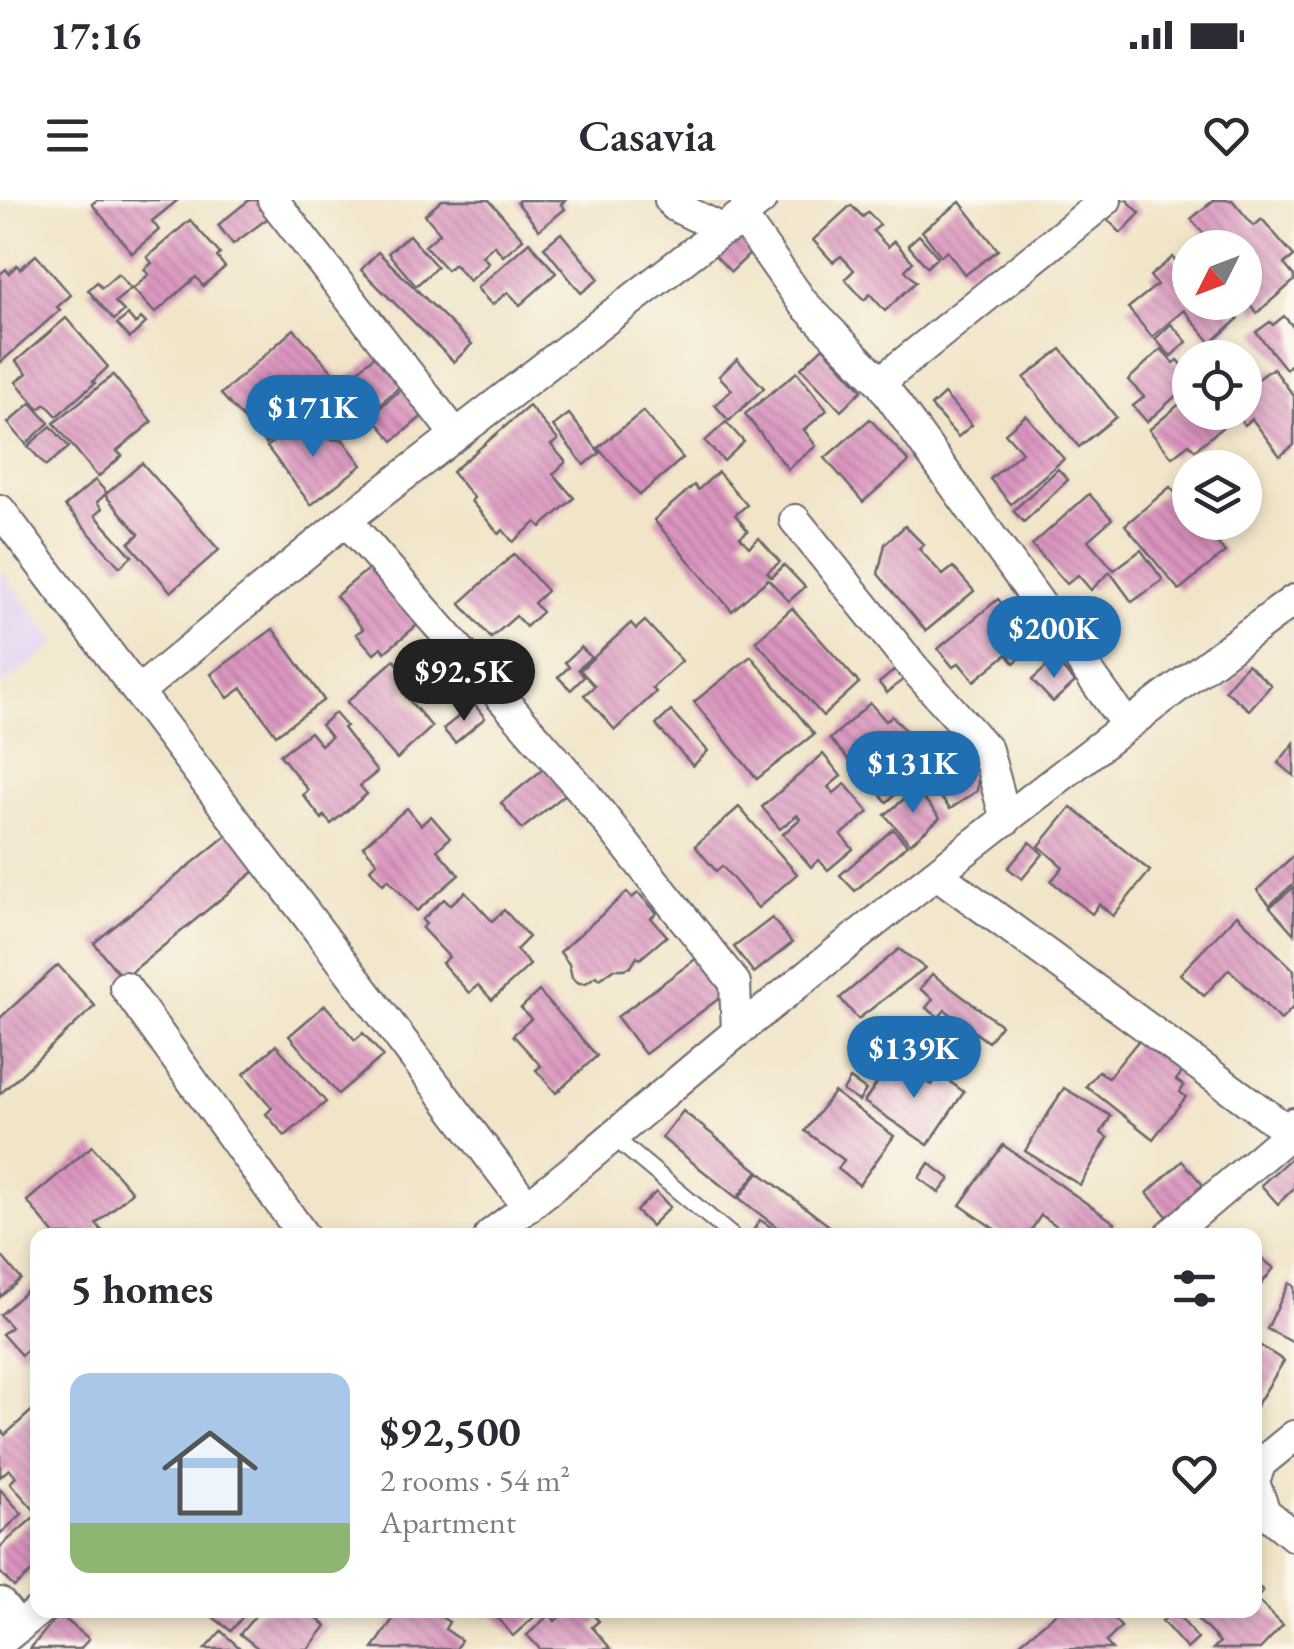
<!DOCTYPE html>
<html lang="en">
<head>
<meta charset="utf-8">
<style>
	body { margin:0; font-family:"EB Garamond",serif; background:#f2f2f3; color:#2b2b33; height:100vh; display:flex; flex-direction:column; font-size:38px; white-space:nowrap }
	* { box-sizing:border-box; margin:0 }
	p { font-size:32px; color:#7c7c81 }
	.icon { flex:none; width:55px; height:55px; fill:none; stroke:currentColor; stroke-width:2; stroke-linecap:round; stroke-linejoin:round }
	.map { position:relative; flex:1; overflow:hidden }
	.side { position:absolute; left:30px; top:1028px; width:1232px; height:390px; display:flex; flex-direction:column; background:#fff; border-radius:20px; box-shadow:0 5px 15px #0003 }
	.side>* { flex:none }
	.needle { width:65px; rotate:228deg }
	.fabs { position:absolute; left:1172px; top:30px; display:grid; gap:20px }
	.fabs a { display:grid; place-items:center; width:90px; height:90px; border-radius:50%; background:#fff; box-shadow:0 5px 15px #0003; font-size:50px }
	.price { position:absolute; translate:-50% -85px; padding:0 22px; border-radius:35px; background:#1f6fb2; color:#fff; font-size:32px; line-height:65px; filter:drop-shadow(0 2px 5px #0008) }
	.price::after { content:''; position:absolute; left:50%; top:60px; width:30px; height:22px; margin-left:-15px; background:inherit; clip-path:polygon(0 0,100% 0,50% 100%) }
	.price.active { background:#222; color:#fff }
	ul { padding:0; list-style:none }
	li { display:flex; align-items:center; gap:30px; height:250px; padding:0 40px }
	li+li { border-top:2px solid #e1e1e2 }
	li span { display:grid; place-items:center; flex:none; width:280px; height:200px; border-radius:20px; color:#555 }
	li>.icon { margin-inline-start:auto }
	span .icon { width:120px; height:120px; fill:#fffc; stroke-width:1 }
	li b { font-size:42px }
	h2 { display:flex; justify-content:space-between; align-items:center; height:120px; padding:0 40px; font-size:42px }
	.status { display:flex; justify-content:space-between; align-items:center; height:70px; padding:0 50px; background:#fff; direction:ltr }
	.status svg { height:28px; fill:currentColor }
	header { display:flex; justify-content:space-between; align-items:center; height:130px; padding:0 40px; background:#fff; font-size:45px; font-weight:600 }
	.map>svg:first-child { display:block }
	.built { fill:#e4d3f2 }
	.building { fill:url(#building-back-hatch) }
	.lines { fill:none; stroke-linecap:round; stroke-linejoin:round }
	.service-casing { stroke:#6a666c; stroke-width:19 }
	.minor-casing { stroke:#6a666c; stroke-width:34 }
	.service { stroke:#fff; stroke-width:15 }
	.minor { stroke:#fff; stroke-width:30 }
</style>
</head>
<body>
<div class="status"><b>17:16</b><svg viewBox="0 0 49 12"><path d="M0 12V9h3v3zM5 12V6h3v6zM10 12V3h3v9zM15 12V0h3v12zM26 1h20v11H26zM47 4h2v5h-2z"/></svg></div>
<header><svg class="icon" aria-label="menu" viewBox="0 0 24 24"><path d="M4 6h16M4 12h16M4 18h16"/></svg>Casavia<svg class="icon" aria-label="heart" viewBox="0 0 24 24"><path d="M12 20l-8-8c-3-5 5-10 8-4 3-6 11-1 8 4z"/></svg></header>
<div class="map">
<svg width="1294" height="1449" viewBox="0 0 1294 1449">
	<defs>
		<pattern id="building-back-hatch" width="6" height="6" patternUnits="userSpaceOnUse" patternTransform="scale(2.5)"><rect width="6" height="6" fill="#db95bf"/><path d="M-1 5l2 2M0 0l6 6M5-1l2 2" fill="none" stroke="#b1799c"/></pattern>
	</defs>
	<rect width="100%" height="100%" fill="#fbf7ec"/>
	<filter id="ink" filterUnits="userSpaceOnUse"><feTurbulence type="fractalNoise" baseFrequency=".01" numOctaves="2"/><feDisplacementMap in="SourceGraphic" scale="20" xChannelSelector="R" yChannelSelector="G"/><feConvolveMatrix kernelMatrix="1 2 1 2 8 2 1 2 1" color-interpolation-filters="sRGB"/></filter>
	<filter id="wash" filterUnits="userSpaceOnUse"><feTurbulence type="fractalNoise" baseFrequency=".0048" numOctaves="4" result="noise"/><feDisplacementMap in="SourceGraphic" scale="40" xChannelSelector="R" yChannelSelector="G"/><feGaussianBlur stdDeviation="2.25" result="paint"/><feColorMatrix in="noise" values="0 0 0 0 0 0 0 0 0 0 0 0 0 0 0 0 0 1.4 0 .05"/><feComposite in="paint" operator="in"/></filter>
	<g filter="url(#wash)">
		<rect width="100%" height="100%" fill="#f1e4c8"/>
		<!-- built -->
		<polygon class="built" points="0,369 58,443 0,487"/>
		<g id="blocks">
			<!-- building -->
			<g class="building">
				<polygon points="97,0 178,0 152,21 159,30 132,53 92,4"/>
				<polygon points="249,0 259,0 271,16 233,44 218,25"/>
				<polygon points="442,0 489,0 523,39 503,56 494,45 482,56 489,63 469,81 454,64 447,70 425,46 440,33 425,15"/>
				<polygon points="519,0 565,0 561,4 565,9 539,30 517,2"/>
				<polygon points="1123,0 1127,0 1140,13 1121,33 1106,18"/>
				<polygon points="1214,0 1232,0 1254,26 1262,19 1294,56 1284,64 1294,76 1294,81 1257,113 1245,98 1245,48 1204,48 1211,42 1191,19"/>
				<polygon points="960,2 998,50 965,75 947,51 941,56 922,31"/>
				<polygon points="851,5 863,17 868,12 880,25 873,31 888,47 894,41 913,62 905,70 916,82 885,111 870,94 864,100 845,79 854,70 841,56 833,62 813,40"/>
				<polygon points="190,20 220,54 217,57 225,67 203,86 196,77 155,113 133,89 149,74 144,70 152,63 147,57"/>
				<polygon points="731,30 752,52 731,72 710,50"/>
				<polygon points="561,33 599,79 581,93 544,47"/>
				<polygon points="409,35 437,67 416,86 388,53"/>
				<polygon points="919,35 938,57 927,67 908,45"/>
				<polygon points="529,42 556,73 520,105 508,92 492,105 477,88"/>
				<polygon points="378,52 472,144 454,162 361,70"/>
				<polygon points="36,55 71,95 57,107 60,110 0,163 0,74 6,69 9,73 17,65 20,69"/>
				<polygon points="1173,57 1180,67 1190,58 1190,102 1224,102 1238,119 1211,143 1184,110 1152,137 1128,108 1157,85 1150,76"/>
				<polygon points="118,74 131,89 115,102 124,111 114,120 88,90 97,82 102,88"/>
				<polygon points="128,115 135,124 141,118 146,123 130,138 117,124"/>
				<polygon points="1284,116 1294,128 1294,162 1286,169 1256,132 1270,122 1273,125"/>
				<polygon points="66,118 108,167 93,181 95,183 57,216 46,204 39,209 16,182 27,173 16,161"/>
				<polygon points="1171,124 1187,142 1171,156 1155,139"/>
				<polygon points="294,129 339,179 266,244 221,194"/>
				<polygon points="823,147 862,190 841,211 801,168"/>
				<polygon points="1061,149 1116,217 1079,247 1024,178"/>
				<polygon points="1161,149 1174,163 1178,160 1190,174 1190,183 1147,222 1133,206 1144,197 1128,180"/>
				<polygon points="377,154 404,183 371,212 344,182"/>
				<polygon points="737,159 764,188 729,221 715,205 732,190 719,176"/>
				<polygon points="1273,168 1294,196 1294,245 1280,256 1252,219 1245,225 1235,212 1245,212 1245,189"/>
				<polygon points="797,172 827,210 804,230 816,246 788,269 745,214"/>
				<polygon points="113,175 152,222 117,251 122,256 98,277 54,223"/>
				<polygon points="338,183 366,218 344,237 321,236 302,214"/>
				<polygon points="404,187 426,213 393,241 371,215"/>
				<polygon points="944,194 972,225 958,237 931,206"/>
				<polygon points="1190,195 1190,212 1215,212 1225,225 1195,250 1189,244 1172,257 1149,230"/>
				<polygon points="31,203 49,223 26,244 8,223"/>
				<polygon points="529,206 558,240 551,245 566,262 553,274 574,298 541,327 536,322 513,342 503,330 499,334 471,301 474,298 452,272"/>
				<polygon points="643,211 683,258 640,295 598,248"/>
				<polygon points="569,214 600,253 584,265 553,226"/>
				<polygon points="1026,215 1064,259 1011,304 990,279 1022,252 1005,233"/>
				<polygon points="302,217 319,238 343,240 362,265 311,305 267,247"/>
				<polygon points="870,219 909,262 863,302 825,258"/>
				<polygon points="726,222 744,242 724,261 705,241"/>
				<polygon points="51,226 69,247 46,266 28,246"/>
				<polygon points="142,263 219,350 171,392 129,343 139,334 105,295"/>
				<polygon points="1058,269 1068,280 1024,322 1013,311"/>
				<polygon points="718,272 747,305 735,315 748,331 740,337 749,347 759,338 780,362 767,372 772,377 784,365 805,387 789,401 768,379 732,411 654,320 694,285 698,290"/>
				<polygon points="95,280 107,293 97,302 102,309 95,315 132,356 120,367 65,306"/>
				<polygon points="1170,287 1190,310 1190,322 1200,322 1225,352 1179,390 1125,325"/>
				<polygon points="1089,294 1112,319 1088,340 1114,370 1141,350 1163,380 1132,402 1110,372 1091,390 1078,375 1067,384 1032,345"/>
				<polygon points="905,326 924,345 919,349 943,375 953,367 974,391 926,431 878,374 885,344"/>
				<polygon points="514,354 547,391 534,403 542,412 526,427 516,416 491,438 460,403"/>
				<polygon points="374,364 422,421 385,452 381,447 374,454 356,434 363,429 336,396"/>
				<polygon points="998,399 1037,445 1014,463 1007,454 974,481 959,463 953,467 938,449"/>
				<polygon points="792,408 859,483 823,516 756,441"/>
				<polygon points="645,421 682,461 652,488 656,492 615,530 584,495 595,486 580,470 631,423 636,429"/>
				<polygon points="273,429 324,500 276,535 242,488 228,498 211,474"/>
				<polygon points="581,447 591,457 578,469 584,477 571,490 558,477 569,467 565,462"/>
				<polygon points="751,456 814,534 757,579 694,502"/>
				<polygon points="394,460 415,482 403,493 432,527 397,559 347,502"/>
				<polygon points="1054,460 1075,482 1053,502 1032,480"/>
				<polygon points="1247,464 1271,485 1249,510 1225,490"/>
				<polygon points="896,469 905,478 887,493 879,483"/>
				<polygon points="870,503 886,521 892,516 919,545 910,553 924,569 887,602 830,539"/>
				<polygon points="474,504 485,518 455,543 443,529"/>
				<polygon points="671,511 708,551 693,566 656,525"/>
				<polygon points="335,513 346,526 343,528 377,572 360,586 367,594 331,624 324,616 322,619 303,595 308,590 280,555 310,532 321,545 331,537 321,525"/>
				<polygon points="1294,543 1294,576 1278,563"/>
				<polygon points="958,552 979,567 977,591 950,609 928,581"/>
				<polygon points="823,554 841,576 828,587 834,593 845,584 869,612 841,635 853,649 828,670 819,660 811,667 783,634 800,619 797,615 780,629 762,607"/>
				<polygon points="546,567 567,593 522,629 501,603"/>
				<polygon points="916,589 940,618 910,644 885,615"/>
				<polygon points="739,607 797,674 758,708 722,666 716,671 695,646"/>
				<polygon points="1071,607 1150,671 1113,716 1099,704 1092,714 1051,681 1063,667 1039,646"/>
				<polygon points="407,608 421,625 431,616 450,638 437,650 459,675 417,711 388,679 383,684 370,669 377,662 363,646"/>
				<polygon points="893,629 907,645 855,691 840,675"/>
				<polygon points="232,631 261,666 123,779 94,743"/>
				<polygon points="1030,642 1043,654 1022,679 1008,668"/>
				<polygon points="1294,655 1294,683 1270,705 1257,690"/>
				<polygon points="1294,687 1294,734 1270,707"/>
				<polygon points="465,692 492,721 504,710 529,737 516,750 530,765 492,800 478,785 469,793 442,763 449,757 422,728 426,724 422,720 444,699 450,705"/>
				<polygon points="627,692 632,698 638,693 657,713 651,718 667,736 640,759 637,757 631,767 624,769 614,769 600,779 596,776 586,783 579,783 572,778 569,764 560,752"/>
				<polygon points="1237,715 1294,770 1294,806 1281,820 1229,769 1204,796 1180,774"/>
				<polygon points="772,718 792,743 754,773 734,747"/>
				<polygon points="899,749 925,768 858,819 840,798"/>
				<polygon points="697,758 725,794 645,854 617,817"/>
				<polygon points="58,765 95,806 0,894 0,818"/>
				<polygon points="932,774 1001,825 988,842 945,810 939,817 926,808 933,799 920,789"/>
				<polygon points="539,791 597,856 556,893 536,870 541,866 513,835 531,819 521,808"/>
				<polygon points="325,805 355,840 363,833 383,856 338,894 289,836"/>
				<polygon points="1143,835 1185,869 1176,880 1184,886 1180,892 1186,897 1153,939 1086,886 1099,871 1108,878"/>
				<polygon points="276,845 326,902 285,936 266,914 272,908 244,874"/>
				<polygon points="893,860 932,885 939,874 964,892 928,945 864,902"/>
				<polygon points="850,879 866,890 859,901 843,891"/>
				<polygon points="1064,888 1111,916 1101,933 1108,938 1080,985 1025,951"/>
				<polygon points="834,892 894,936 859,985 838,969 844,960 805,931"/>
				<polygon points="683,911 758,971 737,998 662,938"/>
				<polygon points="1003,945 1115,1023 1107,1035 1070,1035 1041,1015 1028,1035 1003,1035 960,1005"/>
				<polygon points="92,946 132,992 96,1024 106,1035 55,1035 27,1001"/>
				<polygon points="1294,955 1294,988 1278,1004 1261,985"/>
				<polygon points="1182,961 1203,985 1168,1017 1147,993"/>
				<polygon points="929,963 950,979 939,993 919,978"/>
				<polygon points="759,972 841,1035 787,1035 739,998"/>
				<polygon points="656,992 670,1007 651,1026 636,1011"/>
				<polygon points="760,1020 784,1035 750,1035"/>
				<polygon points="1255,1053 1274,1068 1258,1088 1255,1086"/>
				<polygon points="0,1054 21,1079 0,1097"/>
				<polygon points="38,1080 38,1160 28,1149 21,1155 2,1134 11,1127 0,1115"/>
				<polygon points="1289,1083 1294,1086 1294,1143 1267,1129"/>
				<polygon points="1261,1146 1284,1161 1255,1208 1255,1155"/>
				<polygon points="38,1205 38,1314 10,1283 16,1277 9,1269 0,1277 0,1229 5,1235"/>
				<polygon points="0,1289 22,1314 0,1334"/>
				<polygon points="34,1317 38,1321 38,1367 14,1387 0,1372 0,1347"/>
				<polygon points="1255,1383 1263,1391 1256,1399 1283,1425 1260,1449 1213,1449 1220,1442 1195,1417 1202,1410 1255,1410"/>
				<polygon points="204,1410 248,1410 231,1431"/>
				<polygon points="260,1410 290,1410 297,1416 302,1410 307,1410 326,1426 308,1449 259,1449 240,1434"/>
				<polygon points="399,1410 430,1410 449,1422 445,1429 461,1440 456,1449 373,1449"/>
				<polygon points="481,1410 542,1410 513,1436 491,1411 486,1416"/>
				<polygon points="567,1410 588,1410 599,1421 592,1427 611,1449 540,1449 527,1435 550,1414 555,1421"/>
				<polygon points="1060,1410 1107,1410 1121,1427 1106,1442 1112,1449 1013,1449"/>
				<polygon points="1175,1411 1198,1439 1187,1449 1162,1421"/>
				<polygon points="59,1414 89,1439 80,1449 30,1449"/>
				<polygon points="221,1431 241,1449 205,1449"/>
			</g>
		</g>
	</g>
	<g filter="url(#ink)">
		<use href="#blocks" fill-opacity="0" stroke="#6a666c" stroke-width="2.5"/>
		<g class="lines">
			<!-- service casing -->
			<g class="service-casing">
				<polyline id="service" points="612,936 731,1035"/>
			</g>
			<!-- minor casing -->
			<g class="minor-casing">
				<g id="minor">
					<polyline points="273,0 456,235"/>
					<polyline points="670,0 675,6 724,30 745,21 803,103 880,182 1126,524"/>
					<polyline points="880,182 1106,0"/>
					<polyline points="0,310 528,1007"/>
					<polyline points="346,320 582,590 735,783 737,832"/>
					<polyline points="795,320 913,467 987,550 1006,620"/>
					<polyline points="139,491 346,320 761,0"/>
					<polyline points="937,674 1294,935"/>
					<polyline points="125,787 303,1035"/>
					<path d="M490,1035C575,972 654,900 736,833C919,685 1105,540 1294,400"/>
					<polyline points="1170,1035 1290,933 1294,923"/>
					<polyline points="1255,1278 1261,1263 1294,1236"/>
					<polyline points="1255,1285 1265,1312 1294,1336"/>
					<polyline points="0,1403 19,1427"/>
					<polyline points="0,1442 39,1410"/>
				</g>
			</g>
			<!-- service -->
			<use href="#service" class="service"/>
			<!-- minor -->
			<use href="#minor" class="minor"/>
		</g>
	</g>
</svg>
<div class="fabs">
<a><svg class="needle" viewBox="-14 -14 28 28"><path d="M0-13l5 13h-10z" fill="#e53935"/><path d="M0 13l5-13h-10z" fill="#7c7c81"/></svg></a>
<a><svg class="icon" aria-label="locate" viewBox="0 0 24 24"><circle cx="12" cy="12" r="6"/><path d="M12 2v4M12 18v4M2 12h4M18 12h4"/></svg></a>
<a><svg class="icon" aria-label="layers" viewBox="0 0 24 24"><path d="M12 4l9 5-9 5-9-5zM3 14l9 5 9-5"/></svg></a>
</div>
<b class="price" style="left:313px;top:260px">$171K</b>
<b class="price" style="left:1054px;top:481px">$200K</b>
<b class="price active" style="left:464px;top:524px">$92.5K</b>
<b class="price" style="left:913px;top:616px">$131K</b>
<b class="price" style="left:914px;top:901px">$139K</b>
<section class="side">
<h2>5 homes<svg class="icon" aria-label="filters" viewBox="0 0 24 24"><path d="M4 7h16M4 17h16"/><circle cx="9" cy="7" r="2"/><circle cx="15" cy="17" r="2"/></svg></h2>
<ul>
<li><span style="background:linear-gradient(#a9c7e8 75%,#8fb573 0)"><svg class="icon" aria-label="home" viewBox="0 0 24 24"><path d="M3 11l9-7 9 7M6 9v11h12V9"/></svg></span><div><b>$92,500</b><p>2 rooms · 54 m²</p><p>Apartment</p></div><svg class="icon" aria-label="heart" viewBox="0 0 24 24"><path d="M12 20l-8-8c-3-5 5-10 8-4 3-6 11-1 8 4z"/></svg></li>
</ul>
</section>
</div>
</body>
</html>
